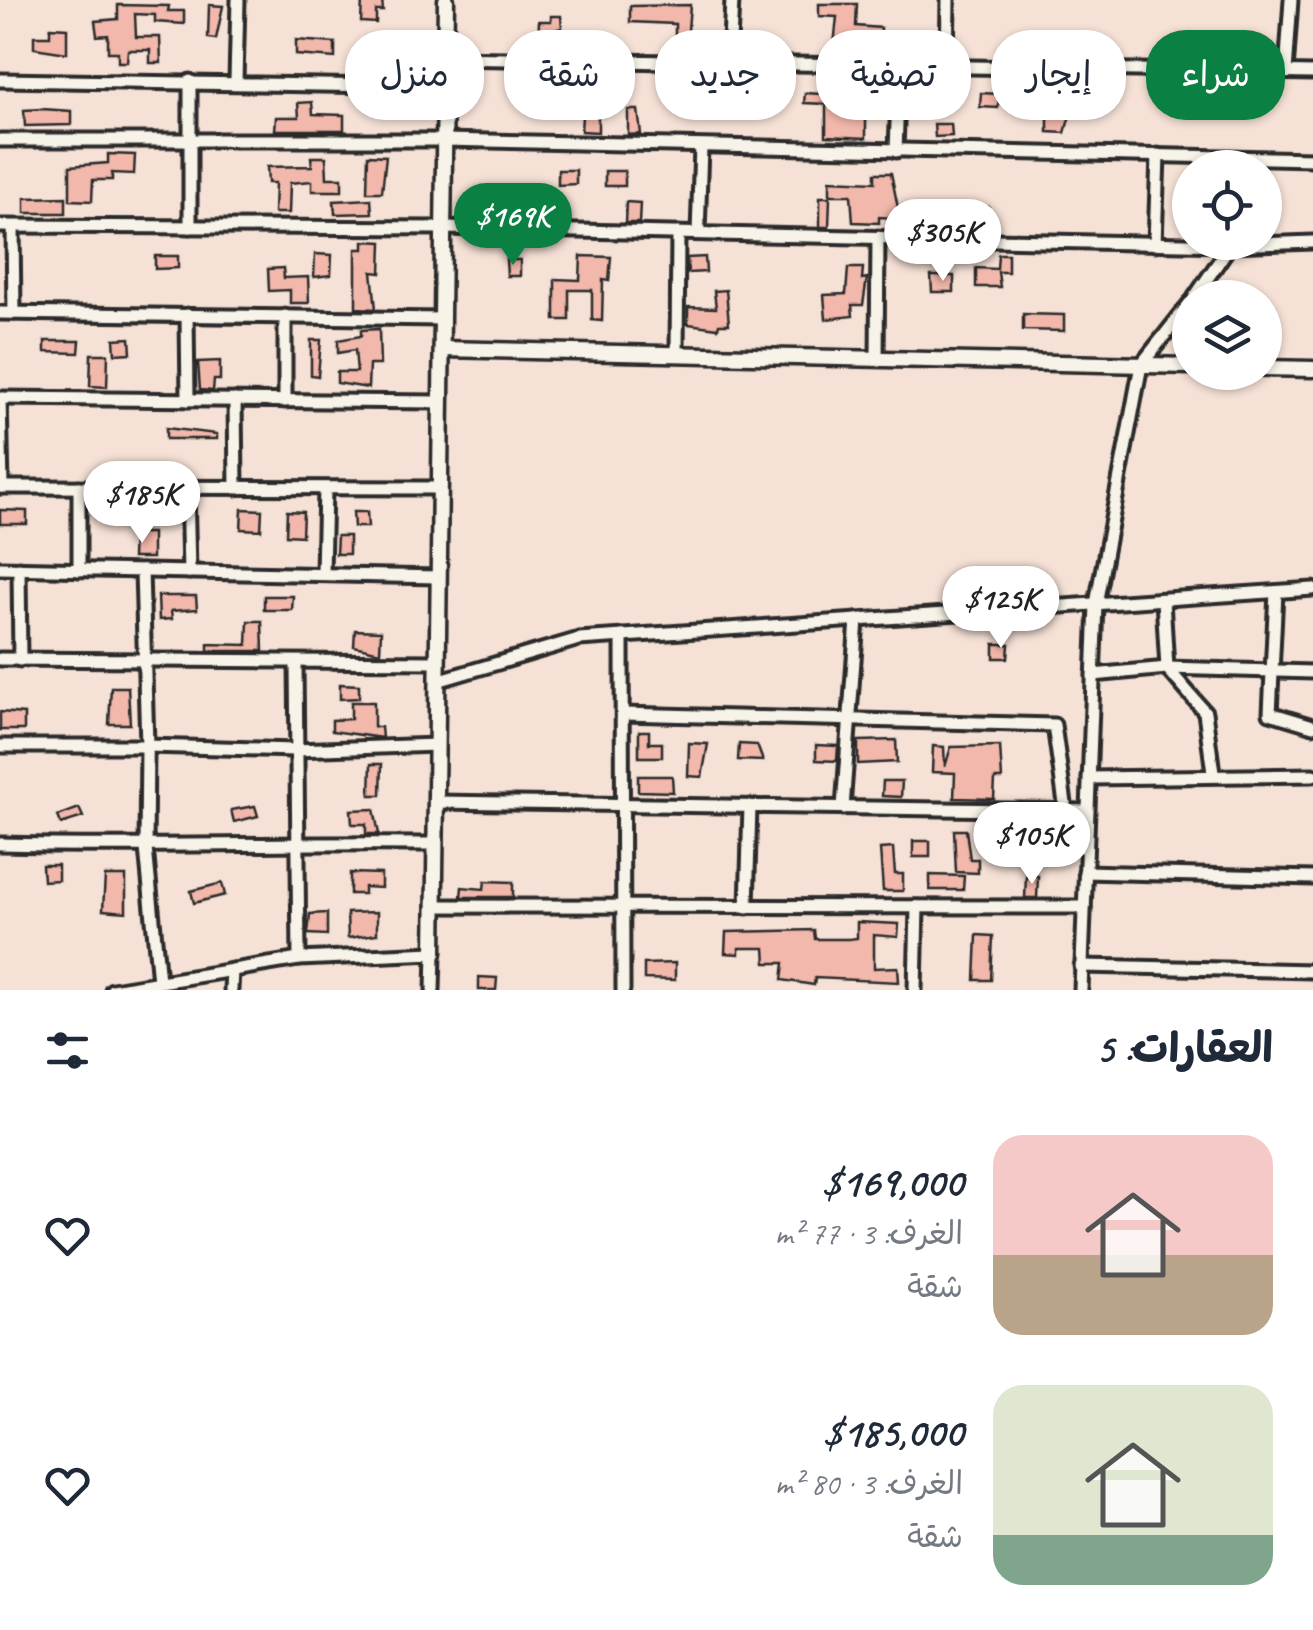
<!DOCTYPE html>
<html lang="ar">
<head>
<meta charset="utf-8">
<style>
	body { margin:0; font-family:Caveat,"Playpen Sans Arabic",sans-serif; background:#f2f2f3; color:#1f2937; direction:rtl; height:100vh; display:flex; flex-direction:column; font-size:38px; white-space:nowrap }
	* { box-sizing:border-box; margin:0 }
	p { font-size:32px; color:#747a83 }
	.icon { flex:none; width:55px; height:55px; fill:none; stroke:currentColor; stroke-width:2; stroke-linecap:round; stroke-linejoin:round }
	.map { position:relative; height:990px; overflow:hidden; direction:ltr }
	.details { display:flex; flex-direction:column; background:#fff; flex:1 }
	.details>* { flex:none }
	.banner { position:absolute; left:30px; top:30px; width:1255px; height:90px; direction:rtl; display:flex; gap:20px }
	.controls { position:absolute; left:1172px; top:150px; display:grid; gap:20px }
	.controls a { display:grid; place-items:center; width:110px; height:110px; border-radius:50%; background:#fff; box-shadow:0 2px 8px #0004; font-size:50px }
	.price { position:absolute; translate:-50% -85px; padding:0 22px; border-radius:35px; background:#fff; color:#222; font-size:32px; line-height:65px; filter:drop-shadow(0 2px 5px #0008) }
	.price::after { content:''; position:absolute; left:50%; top:60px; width:30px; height:22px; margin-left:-15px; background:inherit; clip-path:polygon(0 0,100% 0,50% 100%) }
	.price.on { background:#0b8043; color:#fff }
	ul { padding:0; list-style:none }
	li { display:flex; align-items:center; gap:30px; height:250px; padding:0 40px }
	li span { display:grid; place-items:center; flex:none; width:280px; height:200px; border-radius:30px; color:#555 }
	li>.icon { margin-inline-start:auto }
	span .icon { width:120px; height:120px; fill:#fffc; stroke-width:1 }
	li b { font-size:42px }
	h2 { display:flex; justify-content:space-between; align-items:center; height:120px; padding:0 40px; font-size:42px }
	.pill { padding:0 35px; border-radius:40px; background:#fff; box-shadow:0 2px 8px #0004; font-size:35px; line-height:90px }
	.pill.on { background:#0b8043; color:#fff }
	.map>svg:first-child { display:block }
	.building { fill:#f2b8ab; stroke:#2b2b2b; stroke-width:2.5 }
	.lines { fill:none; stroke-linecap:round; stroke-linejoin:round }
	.minor-casing { stroke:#2b2b2b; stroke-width:19 }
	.tertiary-casing { stroke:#2b2b2b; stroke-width:21 }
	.minor { stroke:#f7f3e8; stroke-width:11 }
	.tertiary { stroke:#f7f3e8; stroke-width:14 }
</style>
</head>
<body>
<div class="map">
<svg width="1313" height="990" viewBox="0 0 1313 990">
	<rect width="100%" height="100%" fill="#f6e1d6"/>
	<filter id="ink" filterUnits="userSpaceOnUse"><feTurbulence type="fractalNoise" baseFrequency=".01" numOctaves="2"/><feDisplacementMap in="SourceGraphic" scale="20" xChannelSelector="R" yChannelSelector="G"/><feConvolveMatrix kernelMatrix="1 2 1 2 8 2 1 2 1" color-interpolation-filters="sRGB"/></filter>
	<g filter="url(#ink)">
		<!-- building -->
		<g class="building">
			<polygon points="362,0 382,0 383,11 376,11 376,23 361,22"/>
			<polygon points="819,4 857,4 856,26 881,28 880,38 889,38 888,54 833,55 837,17 819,16"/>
			<polygon points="118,5 169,6 168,11 184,11 184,24 155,22 155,15 135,14 136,37 160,37 161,63 150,63 150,50 128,50 127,62 118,62 118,52 108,52 108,35 97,36 95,21 118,19"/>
			<polygon points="209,5 223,6 216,39 208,38"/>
			<polygon points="690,5 687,43 675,43 675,24 630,22 630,6"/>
			<polygon points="551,16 561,16 562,28 550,31 550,45 538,46 539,21 551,21"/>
			<polygon points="50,27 67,28 67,53 34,48 34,36 50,36"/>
			<polygon points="296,40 335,43 335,58 296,55"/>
			<polygon points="674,88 707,92 707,111 692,111 692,102 674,102"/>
			<polygon points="738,88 749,89 753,119 737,118"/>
			<polygon points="805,93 856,96 855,116 866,116 866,138 826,136 826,104 804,103"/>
			<polygon points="981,93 999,94 998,108 980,107"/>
			<polygon points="1048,93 1067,94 1067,104 1078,104 1078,115 1070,115 1065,133 1048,132"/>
			<polygon points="583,101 598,102 598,132 581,131"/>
			<polygon points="312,102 313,114 344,115 344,130 275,130 276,117 299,117 298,103"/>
			<polygon points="42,109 71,111 71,125 25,126 24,110"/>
			<polygon points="628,110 638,110 641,134 628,135"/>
			<polygon points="934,124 951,124 952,136 935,137"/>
			<polygon points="108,154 135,155 134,174 112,173 112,180 93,180 92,201 70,200 70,166 108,163"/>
			<polygon points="368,155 386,156 382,192 367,192"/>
			<polygon points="311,157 326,157 327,178 342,178 342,191 312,191 312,181 290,183 289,213 274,213 275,183 268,183 267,167 312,166"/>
			<polygon points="558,170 576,170 576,184 558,185"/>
			<rect x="605" y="171" width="20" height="15"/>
			<polygon points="875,173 891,173 898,208 911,208 910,219 879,217 879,223 853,222 851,195 830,195 830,180 875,182"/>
			<polygon points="66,197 66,213 25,213 25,198"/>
			<polygon points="820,197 830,197 829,227 820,227"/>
			<polygon points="371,199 372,213 335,214 334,201"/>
			<polygon points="626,202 640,203 639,223 625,223"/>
			<polygon points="972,207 989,207 988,230 971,230"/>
			<polygon points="364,241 382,242 381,273 372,272 376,309 356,308 356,249 364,249"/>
			<polygon points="315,254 332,255 331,275 314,277"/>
			<polygon points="998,254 1008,254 1008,272 998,272 1000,287 976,287 976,268 997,269"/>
			<polygon points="155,256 178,256 178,268 155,269"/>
			<polygon points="581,256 611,257 609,281 603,280 602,321 592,320 592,290 569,290 569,320 555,320 555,279 580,280"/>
			<polygon points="705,257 706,272 688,273 687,258"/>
			<polygon points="506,260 520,260 520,276 507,276"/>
			<polygon points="283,268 284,278 308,277 309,303 290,303 290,290 269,291 268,269"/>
			<polygon points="848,268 863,268 862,279 867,278 863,305 852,305 853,316 826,319 824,295 846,294"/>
			<polygon points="931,276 954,276 954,292 932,292"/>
			<polygon points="726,290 729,324 719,324 718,328 688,324 688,307 716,308 714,291"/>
			<polygon points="1023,314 1064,315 1064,331 1023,330"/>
			<polygon points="379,329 380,365 369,365 368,388 337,383 337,372 357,372 355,350 338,353 338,340 361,336 361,330"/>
			<polygon points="130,338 131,353 115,354 114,339"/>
			<polygon points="311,340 321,340 318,376 311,375"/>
			<polygon points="45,341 80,341 79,353 45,352"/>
			<polygon points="91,354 108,354 107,387 90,386"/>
			<polygon points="220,361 220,380 214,380 213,391 200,390 198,362"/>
			<polygon points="166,428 217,434 217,439 166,439"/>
			<polygon points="242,509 262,510 261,530 241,529"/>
			<polygon points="0,510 27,511 27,524 0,524"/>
			<polygon points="287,511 303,512 302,536 286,535"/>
			<polygon points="353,512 367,512 368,527 354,527"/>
			<polygon points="133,533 152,533 152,558 132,558"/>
			<polygon points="337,536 349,536 349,554 336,554"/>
			<polygon points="158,596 196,596 197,609 171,611 172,619 159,620"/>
			<polygon points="264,596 293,596 292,610 264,610"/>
			<polygon points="248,621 262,621 263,651 208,651 208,644 247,645"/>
			<polygon points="355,630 381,631 380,652 354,646"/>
			<polygon points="994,644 1009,644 1008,658 994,658"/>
			<polygon points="340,684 359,685 359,698 340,699"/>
			<polygon points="111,687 128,687 130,724 109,724"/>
			<polygon points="351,702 374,702 374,727 381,727 382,738 332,731 332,720 351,719"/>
			<polygon points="0,712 24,714 24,730 0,730"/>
			<polygon points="639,731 649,731 649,743 662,743 662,757 639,757"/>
			<polygon points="896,740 897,762 858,764 858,741"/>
			<polygon points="689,743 708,744 702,777 688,776"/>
			<polygon points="739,744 757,745 763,761 738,760"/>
			<polygon points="816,745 838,746 837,761 816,760"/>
			<polygon points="933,746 944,747 945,767 951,747 1000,746 1002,779 995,779 994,799 954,798 955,773 932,772"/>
			<polygon points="371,764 382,764 381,795 370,795"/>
			<polygon points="638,776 672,776 673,792 638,791"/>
			<polygon points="883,781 902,781 901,797 882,796"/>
			<polygon points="255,806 258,816 234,822 231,810"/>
			<polygon points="79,808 83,817 61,824 58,816"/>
			<polygon points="374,809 379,834 366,834 366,824 352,824 351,810"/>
			<polygon points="954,830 966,830 970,859 978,859 978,873 956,872"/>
			<rect x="913" y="841" width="17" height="16"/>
			<rect x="1011" y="842" width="24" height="18"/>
			<polygon points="893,848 895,874 903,874 903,891 883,891 880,849"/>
			<polygon points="42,865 58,865 58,880 43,881"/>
			<polygon points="350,873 381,874 381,888 364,887 364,894 350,894"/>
			<polygon points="930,875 964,876 963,890 930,890"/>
			<polygon points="105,876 126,876 126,912 103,910"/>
			<polygon points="1026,876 1038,876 1037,898 1025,898"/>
			<polygon points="485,881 513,882 513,897 461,897 462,887 484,889"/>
			<polygon points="222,883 225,895 194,903 191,891"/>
			<polygon points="377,912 377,934 348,938 347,913"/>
			<polygon points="327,913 327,935 308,934 310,914"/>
			<polygon points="857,922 899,924 898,937 874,935 874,968 898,967 899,982 815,978 814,985 782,980 784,963 766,963 765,948 739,948 739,954 725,953 726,932 814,930 815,939 849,939 857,938"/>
			<polygon points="977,935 993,936 991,980 975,980"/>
			<polygon points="675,963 675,980 644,979 644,964"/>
			<polygon points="479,977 497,978 496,990 479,990"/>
		</g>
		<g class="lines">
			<!-- minor casing -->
			<g class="minor-casing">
				<g id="minor">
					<polyline points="445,58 1313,73"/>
					<polyline points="729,63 732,0"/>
					<polyline points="947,67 948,0"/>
					<polyline points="1286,72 1291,0"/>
					<polyline points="0,80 444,87"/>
					<polyline points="190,81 190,227"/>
					<polyline points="236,81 238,0"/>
					<polyline points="0,140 444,140 1313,159"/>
					<polyline points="896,151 899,66"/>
					<polyline points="0,226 443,228 1231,245 1313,242"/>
					<polyline points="13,227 14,313"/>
					<polyline points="698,233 701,147"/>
					<polyline points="1155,244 1158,155"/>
					<polyline points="1194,298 1231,244"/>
					<polyline points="0,313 442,319"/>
					<polyline points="187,315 188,400"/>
					<polyline points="285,316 285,401"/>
					<polyline points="677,354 678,233"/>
					<polyline points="877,359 878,237"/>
					<polyline points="0,398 441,402"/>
					<polyline points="0,398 2,487"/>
					<polyline points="235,400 236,488"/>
					<polyline points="0,487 440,488"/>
					<polyline points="79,487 79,570"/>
					<polyline points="187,488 189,572"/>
					<polyline points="0,568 439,577"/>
					<polyline points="19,568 20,660"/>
					<polyline points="142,571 147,746 295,750 437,745"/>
					<polyline points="323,573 325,489"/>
					<polyline points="1276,592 1270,713 1313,726"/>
					<polyline points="1163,600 1167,668 1205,712 1213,773"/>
					<polyline points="622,636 623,990"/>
					<polyline points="0,659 438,662"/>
					<polyline points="296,662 299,959"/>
					<polyline points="1093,675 1167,668 1313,672"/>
					<polyline points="437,681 579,639 1313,589"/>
					<polyline points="623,714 1054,725 1066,811"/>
					<polyline points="0,746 147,746 146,848 159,981"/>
					<polyline points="1089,778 1313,775"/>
					<polyline points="436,802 1087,811"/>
					<polyline points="843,808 857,620"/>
					<path d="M0,844C145,848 290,842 435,844"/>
					<polyline points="1085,872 1313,878"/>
					<polyline points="436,906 1084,907"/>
					<polyline points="747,907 750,806"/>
					<polyline points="1081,966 1313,971"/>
					<polyline points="112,990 299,959 434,953 433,990"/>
					<polyline points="231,990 232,970"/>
					<polyline points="915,990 917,907"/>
					<polyline points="1081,990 1096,604 1141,365 1190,303"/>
				</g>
			</g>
			<!-- tertiary casing -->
			<g class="tertiary-casing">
				<g id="tertiary">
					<polyline points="442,349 1190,366"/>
					<polyline points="1265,368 1313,369"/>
					<polyline points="434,953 446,0"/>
				</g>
			</g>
			<!-- minor -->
			<use href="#minor" class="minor"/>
			<!-- tertiary -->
			<use href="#tertiary" class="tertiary"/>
		</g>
	</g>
</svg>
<div class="controls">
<a><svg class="icon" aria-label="locate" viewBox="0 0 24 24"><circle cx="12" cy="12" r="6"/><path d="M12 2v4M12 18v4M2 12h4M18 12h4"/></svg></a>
<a><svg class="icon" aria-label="layers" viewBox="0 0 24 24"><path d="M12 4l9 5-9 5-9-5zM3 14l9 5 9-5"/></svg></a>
</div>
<b class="price on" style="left:513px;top:268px">$169K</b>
<b class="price" style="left:943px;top:284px">$305K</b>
<b class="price" style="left:142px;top:546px">$185K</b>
<b class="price" style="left:1001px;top:651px">$125K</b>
<b class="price" style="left:1032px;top:887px">$105K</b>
<div class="banner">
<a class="pill on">شراء</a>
<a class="pill">إيجار</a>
<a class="pill">تصفية</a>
<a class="pill">جديد</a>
<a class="pill">شقة</a>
<a class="pill">منزل</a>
</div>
</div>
<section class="details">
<h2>العقارات: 5<svg class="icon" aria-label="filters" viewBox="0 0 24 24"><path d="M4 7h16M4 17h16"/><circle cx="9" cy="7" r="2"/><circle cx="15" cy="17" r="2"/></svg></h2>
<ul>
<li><span style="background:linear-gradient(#f6c9c9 60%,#b9a48a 0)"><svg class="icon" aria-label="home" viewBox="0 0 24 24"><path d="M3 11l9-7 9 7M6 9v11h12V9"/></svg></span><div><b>$169,000</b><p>الغرف: 3 · 77 m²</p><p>شقة</p></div><svg class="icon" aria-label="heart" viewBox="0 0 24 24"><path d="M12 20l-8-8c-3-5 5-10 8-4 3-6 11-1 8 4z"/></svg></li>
<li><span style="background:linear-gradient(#dfe7d0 75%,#7fa58c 0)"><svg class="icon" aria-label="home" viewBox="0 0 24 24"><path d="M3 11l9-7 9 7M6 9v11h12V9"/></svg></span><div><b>$185,000</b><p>الغرف: 3 · 80 m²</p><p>شقة</p></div><svg class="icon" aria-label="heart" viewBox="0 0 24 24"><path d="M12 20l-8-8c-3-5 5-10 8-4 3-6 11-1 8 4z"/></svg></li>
</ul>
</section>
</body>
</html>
